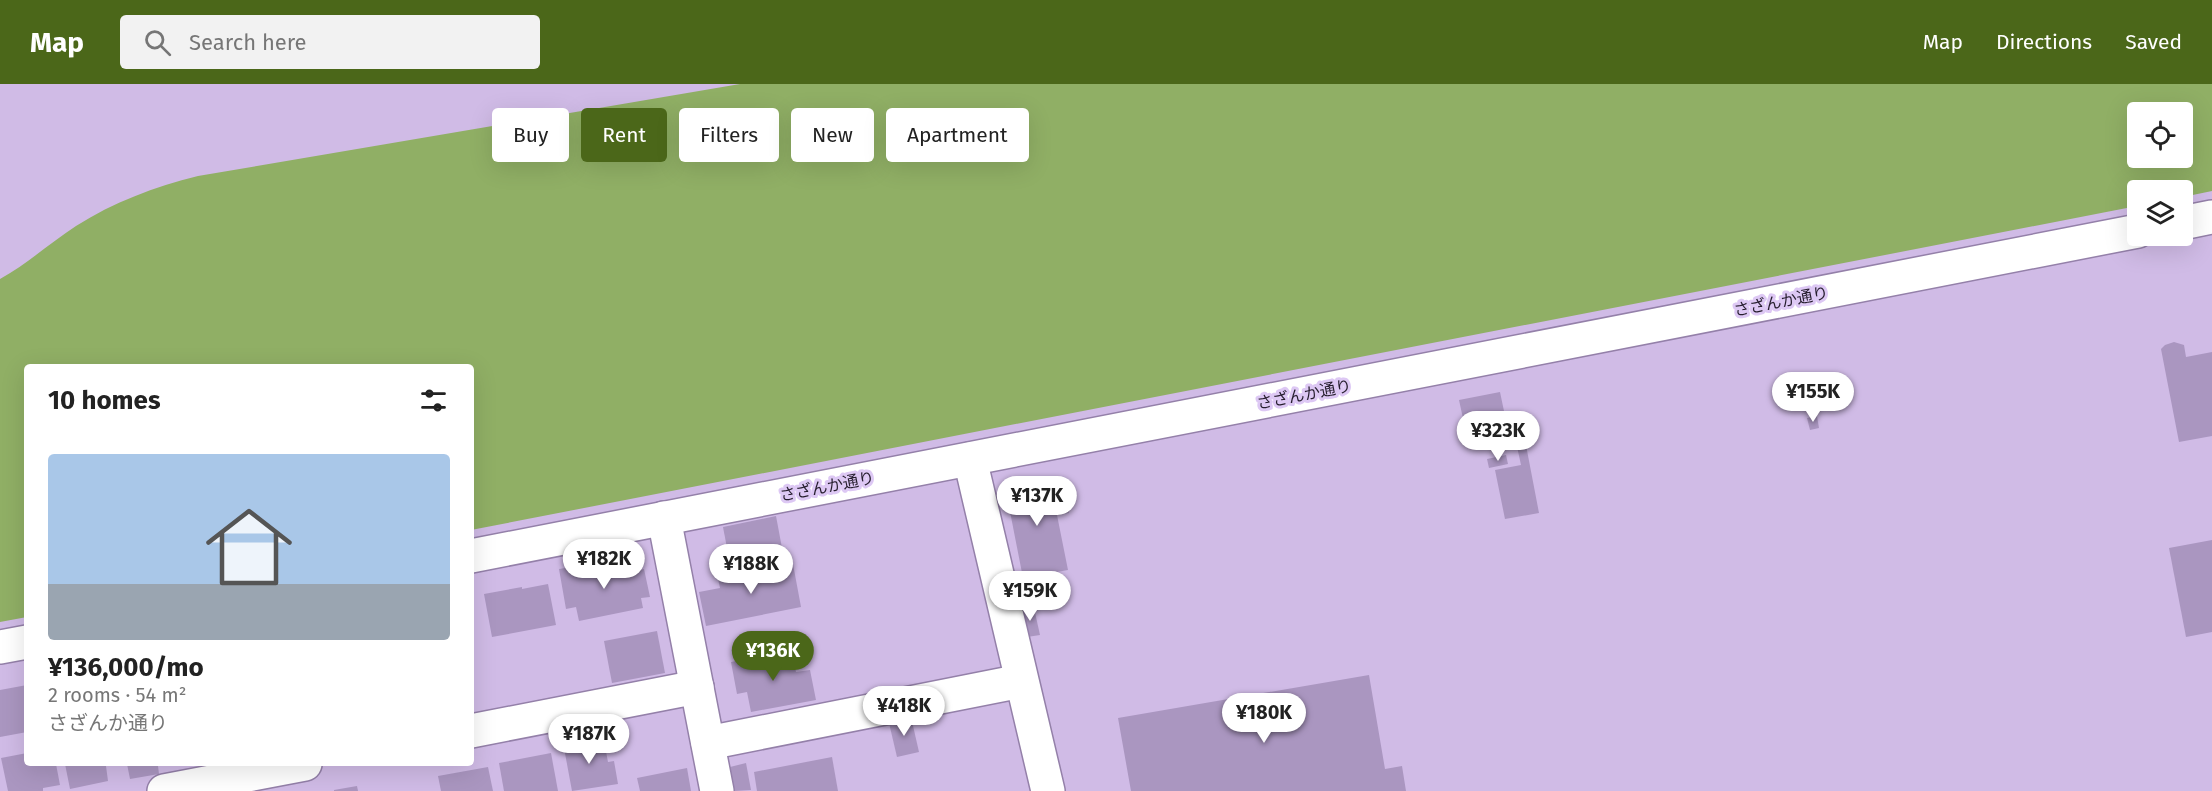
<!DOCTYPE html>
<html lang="en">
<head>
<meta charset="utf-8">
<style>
	body { margin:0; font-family:"Fira Sans","Noto Sans JP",sans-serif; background:#f2f2f2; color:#222; height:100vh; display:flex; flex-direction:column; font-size:22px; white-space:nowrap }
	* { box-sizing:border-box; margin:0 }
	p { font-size:20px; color:#767676 }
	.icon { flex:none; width:33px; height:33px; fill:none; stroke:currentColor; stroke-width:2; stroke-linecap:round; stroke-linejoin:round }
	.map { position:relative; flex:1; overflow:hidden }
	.side { position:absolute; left:24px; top:280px; width:450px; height:402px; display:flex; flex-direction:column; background:#fff; border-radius:6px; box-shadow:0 6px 24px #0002 }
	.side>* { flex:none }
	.hud { position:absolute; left:492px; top:24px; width:570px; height:54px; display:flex; gap:12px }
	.tools { position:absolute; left:2127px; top:18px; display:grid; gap:12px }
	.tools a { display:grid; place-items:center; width:66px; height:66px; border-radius:6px; background:#fff; box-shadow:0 6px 24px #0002; font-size:30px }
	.price { position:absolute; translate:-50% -51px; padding:0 14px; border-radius:21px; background:#fff; color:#222; font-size:20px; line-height:39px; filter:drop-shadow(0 2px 3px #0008) }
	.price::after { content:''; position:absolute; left:50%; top:36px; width:18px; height:14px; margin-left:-9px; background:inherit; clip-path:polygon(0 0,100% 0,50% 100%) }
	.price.current { background:#4b6719; color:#fff }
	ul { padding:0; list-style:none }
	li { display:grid; align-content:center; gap:12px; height:318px; padding:0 24px }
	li+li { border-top:2px solid #e0e0e0 }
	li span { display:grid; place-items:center; height:186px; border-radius:6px; color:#555 }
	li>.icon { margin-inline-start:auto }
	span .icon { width:108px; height:108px; fill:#fffc; stroke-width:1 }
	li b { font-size:26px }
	h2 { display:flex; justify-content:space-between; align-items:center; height:72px; padding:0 24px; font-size:26px }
	.chip { padding:0 21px; border-radius:6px; background:#fff; box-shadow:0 6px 24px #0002; font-size:21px; line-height:54px }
	.chip.current { background:#4b6719; color:#fff }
	header { display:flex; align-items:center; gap:36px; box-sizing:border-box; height:84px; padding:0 30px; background:#4b6719; color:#fff }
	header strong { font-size:28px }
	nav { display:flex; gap:33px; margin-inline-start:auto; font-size:21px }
	.search { width:420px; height:54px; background:#f2f2f2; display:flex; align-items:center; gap:15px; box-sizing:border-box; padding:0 21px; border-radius:6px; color:#767676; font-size:22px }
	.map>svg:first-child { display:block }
	.green { fill:#90af65; fill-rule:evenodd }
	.building { fill:#aa96c0 }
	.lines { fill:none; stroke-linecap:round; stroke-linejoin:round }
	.minor-casing { stroke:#9480a9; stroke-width:36 }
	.minor { stroke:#fff; stroke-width:33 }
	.labels { text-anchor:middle; stroke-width:6; stroke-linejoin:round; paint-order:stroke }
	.street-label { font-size:16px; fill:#251d2d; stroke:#ddc8f4 }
</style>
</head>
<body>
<header>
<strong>Map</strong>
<div class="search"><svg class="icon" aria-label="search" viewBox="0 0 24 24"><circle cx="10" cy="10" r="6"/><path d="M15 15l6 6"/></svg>Search here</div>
<nav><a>Map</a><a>Directions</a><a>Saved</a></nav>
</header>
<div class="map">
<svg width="2212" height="707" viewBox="0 0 2212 707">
	<rect width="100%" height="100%" fill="#d0bbe6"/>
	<!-- green -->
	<path class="green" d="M740,0H2212V107L2183,113L2182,106H2138L2137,122L471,446V284H27V533L0,538V195C27,180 50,159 76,142C114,118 154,103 198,92ZM2138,28H2182V74H2138Z"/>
	<!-- building -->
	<g class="building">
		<polygon points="2174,258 2184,261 2186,273 2212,268 2212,352 2179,358 2161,265 2165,261"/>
		<polygon points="1500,308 1509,351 1476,357 1472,337 1464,339 1459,316"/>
		<polygon points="1817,332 1819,344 1810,346 1807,334"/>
		<polygon points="1525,356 1539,429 1505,435 1495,386 1521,381 1516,358"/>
		<polygon points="1506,371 1508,380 1489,384 1487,375"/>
		<polygon points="1050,393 1054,417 1066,414 1069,429 1057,431 1068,486 1023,494 1005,402"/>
		<polygon points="776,432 785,480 732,490 723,443"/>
		<polygon points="2212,456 2212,548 2186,553 2169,464"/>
		<polygon points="634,477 636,487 644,485 650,513 641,514 643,524 579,537 576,523 566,525 559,485 577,482 579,487"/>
		<polygon points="793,480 801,523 706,542 699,508 720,504 718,495"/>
		<polygon points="548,500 556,541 492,553 484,510 522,503 522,505"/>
		<polygon points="1034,524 1040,551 1027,553 1021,526"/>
		<polygon points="657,547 665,589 612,599 604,557"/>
		<polygon points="792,567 796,588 810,586 816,616 751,628 747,608 737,610 731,578"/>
		<polygon points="1369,591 1385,685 1402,682 1406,707 1131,707 1118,634"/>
		<polygon points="27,601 27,648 0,653 0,606"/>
		<polygon points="911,633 919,668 897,673 889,639"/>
		<polygon points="597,652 598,658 604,657 608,678 614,677 618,700 572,707 564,664 570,663 569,658"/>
		<polygon points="27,669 27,680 56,680 60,701 43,704 43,707 8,707 1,674"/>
		<polygon points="551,669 558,707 504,707 499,679"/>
		<polygon points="832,673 838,707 757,707 754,688"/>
		<polygon points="746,679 751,706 734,707 730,683"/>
		<polygon points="65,680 115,680 115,681 106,682 108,697 70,705"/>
		<polygon points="127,680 165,680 166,681 158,682 159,690 130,695"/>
		<polygon points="488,683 493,707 441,707 438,692"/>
		<polygon points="687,684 691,707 640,707 637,694"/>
		<polygon points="357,702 358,707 334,707 334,706"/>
	</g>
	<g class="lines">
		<!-- minor casing -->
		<g class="minor-casing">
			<g id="minor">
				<polyline points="2182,139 2212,133"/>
				<polyline points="970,375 1048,707"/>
				<polyline points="664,434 717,707"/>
				<polyline points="471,472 2138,147"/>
				<polyline points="0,563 27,558"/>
				<polyline points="471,647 697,603"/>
				<polyline points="708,659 1021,597"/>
				<polyline points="164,707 305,680"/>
			</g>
		</g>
		<!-- minor -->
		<use href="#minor" class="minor"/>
	</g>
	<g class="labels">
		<!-- street labels -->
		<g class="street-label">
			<text transform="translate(1781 217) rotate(-11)" y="6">さざんか通り</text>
			<text transform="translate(1304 310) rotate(-11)" y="6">さざんか通り</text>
			<text transform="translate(827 402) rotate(-11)" y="6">さざんか通り</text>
		</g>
	</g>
</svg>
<div class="tools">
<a><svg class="icon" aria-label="locate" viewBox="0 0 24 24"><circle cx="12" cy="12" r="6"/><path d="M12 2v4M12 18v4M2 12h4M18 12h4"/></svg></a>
<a><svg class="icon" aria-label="layers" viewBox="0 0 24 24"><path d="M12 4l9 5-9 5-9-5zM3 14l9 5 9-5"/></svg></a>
</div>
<b class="price" style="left:1813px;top:339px">¥155K</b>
<b class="price" style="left:1498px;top:378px">¥323K</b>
<b class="price" style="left:1037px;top:443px">¥137K</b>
<b class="price" style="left:604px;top:506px">¥182K</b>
<b class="price" style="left:751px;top:511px">¥188K</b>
<b class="price" style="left:1030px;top:538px">¥159K</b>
<b class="price current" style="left:773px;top:598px">¥136K</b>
<b class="price" style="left:904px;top:653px">¥418K</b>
<b class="price" style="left:1264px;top:660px">¥180K</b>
<b class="price" style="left:589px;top:681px">¥187K</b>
<div class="hud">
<a class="chip">Buy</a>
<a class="chip current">Rent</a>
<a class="chip">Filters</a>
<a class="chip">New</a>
<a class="chip">Apartment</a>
</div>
<section class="side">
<h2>10 homes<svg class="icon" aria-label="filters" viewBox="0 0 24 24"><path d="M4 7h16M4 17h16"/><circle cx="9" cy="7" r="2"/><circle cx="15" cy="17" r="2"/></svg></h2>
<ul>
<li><span style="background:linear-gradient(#a9c7e8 70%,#9aa5b1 0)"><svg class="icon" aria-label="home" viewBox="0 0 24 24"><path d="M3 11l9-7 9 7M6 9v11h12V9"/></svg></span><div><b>¥136,000/mo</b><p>2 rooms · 54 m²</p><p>さざんか通り</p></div></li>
</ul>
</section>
</div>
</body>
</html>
